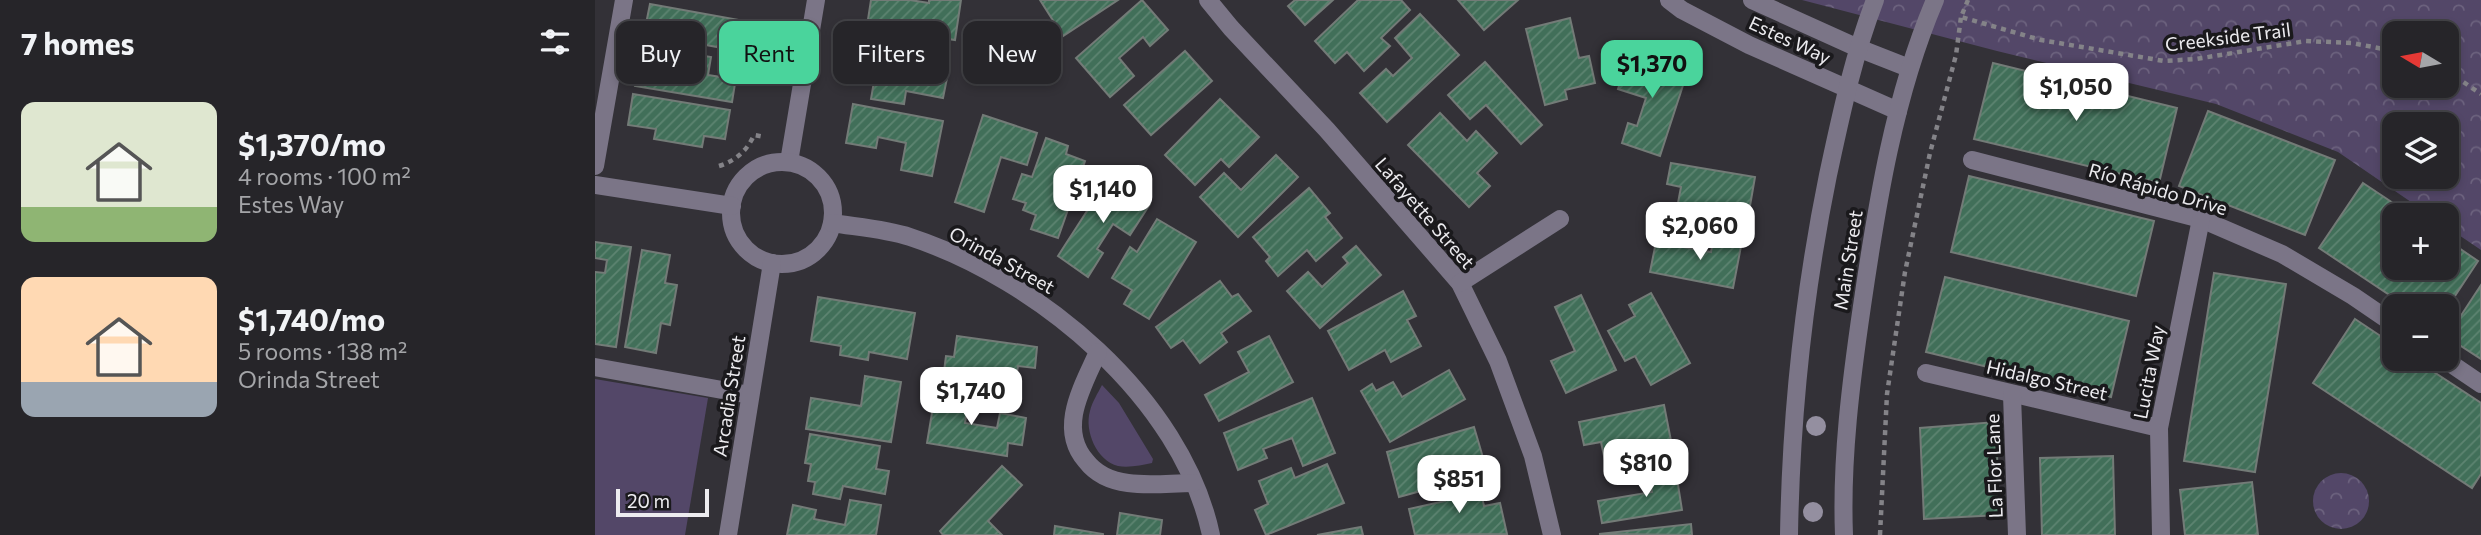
<!DOCTYPE html>
<html lang="en">
<head>
<meta charset="utf-8">
<style>
	body { margin:0; font-family:Commissioner,sans-serif; background:#2e2d31; color:#f1f3f6; height:100vh; display:flex; flex-direction:column; font-size:26px; white-space:nowrap }
	* { box-sizing:border-box; margin:0 }
	p { font-size:23px; color:#a4a5a8 }
	.icon { flex:none; width:38px; height:38px; fill:none; stroke:currentColor; stroke-width:2; stroke-linecap:round; stroke-linejoin:round }
	.map { position:relative; flex:1; overflow:hidden }
	.side { display:flex; flex-direction:column; background:#262529; width:595px }
	.side>* { flex:none }
	.top-card { position:absolute; left:21px; top:21px; width:665px; height:63px; display:flex; gap:14px }
	.needle { width:46px; rotate:280deg }
	.tools { position:absolute; left:1787px; top:21px; display:grid; gap:14px }
	.tools a { display:grid; place-items:center; width:77px; height:77px; border-radius:14px; background:#262529; box-shadow:0 4px 10px #0003,0 0 0 2px #424246; font-size:35px }
	.scale { position:absolute; left:21px; bottom:18px; width:93px; box-sizing:border-box; padding-left:7px; border:4px solid #edecf0; border-top:0; font-size:19px; line-height:24px; white-space:nowrap; color:#edecf0; -webkit-text-stroke:5px #1a191c; paint-order:stroke }
	.price { position:absolute; translate:-50% -60px; padding:0 16px; border-radius:14px; background:#fff; color:#222; font-size:23px; line-height:46px; filter:drop-shadow(0 2px 4px #0008) }
	.price::after { content:''; position:absolute; left:50%; top:42px; width:21px; height:16px; margin-left:-10px; background:inherit; clip-path:polygon(0 0,100% 0,50% 100%) }
	.price.current { background:#4ad49c; color:#111 }
	ul { padding:0; list-style:none }
	li { display:flex; align-items:center; gap:21px; height:175px; padding:0 21px }
	li span { display:grid; place-items:center; flex:none; width:196px; height:140px; border-radius:14px; color:#555 }
	li>.icon { margin-inline-start:auto }
	span .icon { width:84px; height:84px; fill:#fffc; stroke-width:1 }
	li b { font-size:30px }
	h2 { display:flex; justify-content:space-between; align-items:center; height:84px; padding:0 21px; font-size:30px }
	.chip { padding:0 24px; border-radius:14px; background:#262529; box-shadow:0 4px 10px #0003,0 0 0 2px #424246; font-size:24px; line-height:63px }
	.chip.current { background:#4ad49c; color:#111 }
	main { display:flex; flex:1; min-height:0 }
	.map>svg:first-child { display:block }
	.green { fill:#534768 }
	.forest { fill:url(#forest-crowns); fill-rule:evenodd }
	.building { fill:url(#building-hatch); stroke:#737b77; stroke-width:2 }
	.lines { fill:none; stroke-linecap:round; stroke-linejoin:round }
	.path { stroke:#848388; stroke-width:4.5; stroke-dasharray:5 5; stroke-linecap:butt }
	.minor { stroke:#7b7587; stroke-width:18 }
	.tree { fill:#948fa0 }
	.labels { text-anchor:middle; stroke-width:7; stroke-linejoin:round; paint-order:stroke }
	.street-label { font-size:19px; fill:#edecf0; stroke:#1a191c }
</style>
</head>
<body>
<main>
<section class="side">
<h2>7 homes<svg class="icon" aria-label="filters" viewBox="0 0 24 24"><path d="M4 7h16M4 17h16"/><circle cx="9" cy="7" r="2"/><circle cx="15" cy="17" r="2"/></svg></h2>
<ul>
<li><span style="background:linear-gradient(#dfe7d0 75%,#8fb573 0)"><svg class="icon" aria-label="home" viewBox="0 0 24 24"><path d="M3 11l9-7 9 7M6 9v11h12V9"/></svg></span><div><b>$1,370/mo</b><p>4 rooms · 100 m²</p><p>Estes Way</p></div></li>
<li><span style="background:linear-gradient(#ffd9b3 75%,#9aa5b1 0)"><svg class="icon" aria-label="home" viewBox="0 0 24 24"><path d="M3 11l9-7 9 7M6 9v11h12V9"/></svg></span><div><b>$1,740/mo</b><p>5 rooms · 138 m²</p><p>Orinda Street</p></div></li>
</ul>
</section>
<div class="map">
<svg width="1886" height="535" viewBox="0 0 1886 535">
	<defs>
		<pattern id="forest-crowns" width="20" height="18" patternUnits="userSpaceOnUse" patternTransform="scale(1.75)"><rect width="20" height="18" fill="#534768"/><path d="M2 6a3 3 0 1 1 6 0M12 15a3 3 0 1 1 6 0" fill="none" stroke="#6c627e"/></pattern>
		<pattern id="building-hatch" width="6" height="6" patternUnits="userSpaceOnUse" patternTransform="scale(1.75)"><rect width="6" height="6" fill="#416f59"/><path d="M-1 1l2-2M0 6l6-6M5 7l2-2" fill="none" stroke="#5d8471"/></pattern>
	</defs>
	<rect width="100%" height="100%" fill="#333137"/>
	<!-- green -->
	<g class="green">
		<polygon points="0,379 113,398 90,535 0,535"/>
		<path d="M507,385L524,403L558,459L557,463C547,465 534,468 523,466C502,461 489,431 495,411C497,402 503,393 507,385Z"/>
	</g>
	<!-- forest -->
	<g class="forest">
		<path d="M1207,0H1886V250L1852,227V215H1835L1743,152L1621,104L1402,51ZM1799,33H1852V86H1799ZM1799,124H1852V177H1799Z"/>
		<circle cx="1746" cy="501" r="28"/>
	</g>
	<!-- building -->
	<g class="building">
		<polygon points="276,0 315,0 334,3 334,0 366,0 360,40 272,26"/>
		<polygon points="445,0 523,0 468,36"/>
		<polygon points="547,0 573,30 555,46 548,37 524,58 539,76 515,97 481,58"/>
		<polygon points="700,0 738,0 710,25 693,6"/>
		<polygon points="763,0 806,0 815,10 786,38 795,46 769,71 752,52 740,63 720,41"/>
		<polygon points="863,0 923,0 889,30"/>
		<polygon points="55,4 144,20 139,50 49,34"/>
		<polygon points="825,14 864,55 792,122 765,93 791,69 798,76 817,58 800,38"/>
		<polygon points="975,18 984,58 994,56 1000,83 970,90 972,99 950,105 931,29"/>
		<polygon points="269,41 349,55 345,77 352,78 348,98 311,91 309,104 276,99 281,70 264,67"/>
		<polygon points="73,50 116,57 113,75 126,77 128,62 143,65 137,102 40,86 45,52 62,55 60,69 70,71"/>
		<polygon points="590,51 617,81 556,135 529,105"/>
		<polygon points="1035,51 1093,70 1065,156 1027,143 1033,123 1042,126 1051,98 1023,89"/>
		<polygon points="890,62 947,125 926,144 891,105 875,119 853,95"/>
		<polygon points="1398,63 1582,108 1564,183 1379,139"/>
		<polygon points="38,94 135,110 130,139 109,136 107,147 59,139 61,129 33,125"/>
		<polygon points="625,99 664,137 634,167 626,159 600,185 570,155"/>
		<polygon points="258,104 348,121 337,176 306,170 311,143 283,137 281,148 251,143"/>
		<polygon points="1613,111 1740,160 1710,235 1584,186"/>
		<polygon points="845,113 872,141 881,131 902,153 882,173 895,186 874,207 813,145"/>
		<polygon points="388,115 442,133 432,165 406,157 389,212 360,202"/>
		<polygon points="451,138 473,146 471,154 490,161 463,238 436,229 441,215 428,210 431,203 418,199 427,174 437,177"/>
		<polygon points="681,155 703,177 643,237 605,197 629,173 646,190"/>
		<polygon points="1076,163 1160,177 1152,223 1115,217 1113,225 1080,219 1086,187 1072,184"/>
		<polygon points="1374,176 1559,221 1541,296 1356,252"/>
		<polygon points="514,177 555,204 535,235 518,224 502,249 508,253 493,277 463,256"/>
		<polygon points="1768,183 1816,215 1799,215 1799,268 1852,268 1852,240 1883,261 1852,308 1811,306 1724,248"/>
		<polygon points="714,188 735,213 730,217 747,238 721,261 712,250 683,276 671,261 675,257 658,237"/>
		<polygon points="562,219 601,242 554,319 529,304 537,290 517,278 535,247 542,252"/>
		<polygon points="1119,235 1147,241 1138,288 1055,272 1061,242 1116,252"/>
		<polygon points="0,242 36,247 21,347 0,344 0,272 10,273 12,260 0,258"/>
		<polygon points="761,246 786,275 725,328 692,291 713,272 727,287 753,263 748,257"/>
		<polygon points="47,250 75,255 70,283 82,285 75,325 66,323 61,353 30,347"/>
		<polygon points="1619,273 1691,284 1660,472 1589,461"/>
		<polygon points="1350,277 1534,321 1516,397 1331,352"/>
		<polygon points="625,281 637,297 643,294 656,311 626,333 632,342 605,363 588,340 576,348 561,327"/>
		<polygon points="1886,285 1886,359 1852,337"/>
		<polygon points="808,291 821,316 812,320 826,346 796,362 790,350 754,370 733,331"/>
		<polygon points="1056,293 1095,363 1056,385 1040,356 1030,361 1013,331 1040,316 1034,305"/>
		<polygon points="986,295 1021,370 971,393 956,361 980,351 960,307"/>
		<polygon points="223,297 320,313 312,359 274,352 273,360 245,355 246,346 216,341"/>
		<polygon points="1760,319 1799,345 1799,359 1819,359 1886,403 1886,474 1877,488 1718,383"/>
		<polygon points="362,336 442,347 440,368 423,366 419,389 348,379 351,356 359,357"/>
		<polygon points="674,336 698,382 624,421 610,395 654,372 643,352"/>
		<polygon points="854,370 870,399 795,442 766,391 777,384 781,391 798,382 807,397"/>
		<polygon points="270,376 306,382 296,442 211,429 216,398 266,406"/>
		<polygon points="341,389 375,394 370,423 402,428 405,413 431,418 427,445 413,443 412,456 332,443"/>
		<polygon points="717,398 740,453 708,466 697,438 668,449 672,458 643,470 629,433"/>
		<polygon points="1069,405 1077,446 1041,454 1043,464 1012,470 1006,442 989,445 984,422"/>
		<polygon points="1401,422 1404,515 1329,519 1325,428"/>
		<polygon points="879,427 889,461 861,469 858,461 828,470 833,489 804,497 792,452"/>
		<polygon points="215,434 285,446 281,469 294,471 290,494 248,486 245,499 218,494 220,482 213,481 216,464 210,463"/>
		<polygon points="1518,456 1520,535 1447,535 1445,458"/>
		<polygon points="732,464 749,503 671,535 660,510 673,504 664,481 696,468 700,478"/>
		<polygon points="407,466 427,485 393,521 407,535 348,535 345,531"/>
		<polygon points="1080,466 1087,510 1007,523 1003,501 1057,492 1053,470"/>
		<polygon points="1657,482 1663,535 1590,535 1585,490"/>
		<polygon points="884,484 889,506 905,503 912,534 820,535 814,509 850,501 848,492"/>
		<polygon points="255,500 286,505 281,535 192,535 198,505 221,510 219,519 250,525"/>
		<polygon points="525,513 567,520 565,535 522,535"/>
		<polygon points="1096,524 1097,535 1004,534"/>
		<polygon points="460,526 508,534 508,535 459,535"/>
		<polygon points="766,527 768,535 722,535"/>
	</g>
	<g class="lines">
		<!-- path -->
		<g class="path">
			<polyline points="1373,0 1366,17 1446,40 1569,61 1601,59 1711,41 1757,43 1799,51"/>
			<polyline points="1852,71 1886,94"/>
			<path d="M124,166C140,161 152,151 159,135L170,137"/>
			<polyline points="1285,535 1292,394 1310,272 1335,153 1361,55 1366,17"/>
		</g>
		<!-- minor -->
		<g class="minor">
			<polyline points="613,0 636,28 732,130 865,283 903,361 938,456 957,535"/>
			<polyline points="1074,0 1087,10 1154,45 1303,111"/>
			<polyline points="1157,0 1263,48 1314,68"/>
			<polyline points="1377,160 1606,219 1687,254 1758,296 1799,324"/>
			<polyline points="194,162 221,0"/>
			<circle cx="187" cy="213" r="51"/>
			<polyline points="0,166 29,0"/>
			<polyline points="0,185 137,206"/>
			<path d="M237,223C262,227 291,229 315,237C443,279 587,398 616,535"/>
			<polyline points="865,283 965,219"/>
			<path d="M503,352C488,386 462,428 491,461C501,474 517,481 533,483C554,486 577,483 598,483"/>
			<polyline points="1849,359 1886,384"/>
			<polyline points="0,367 155,395"/>
			<polyline points="1331,373 1564,428"/>
			<polyline points="1417,395 1422,535"/>
			<polyline points="133,535 177,263"/>
			<path d="M1194,535C1196,414 1209,293 1233,175C1246,115 1258,57 1280,0"/>
			<path d="M1249,535C1246,459 1256,381 1267,306C1282,203 1299,96 1340,0"/>
			<polyline points="1566,535 1564,428 1606,219"/>
		</g>
	</g>
	<!-- trees -->
	<g class="tree">
		<circle cx="1221" cy="426" r="10"/>
		<circle cx="1218" cy="512" r="10"/>
	</g>
	<g class="labels">
		<!-- street labels -->
		<g class="street-label">
			<text transform="translate(1633 37) rotate(-7)" y="7">Creekside Trail</text>
			<text transform="translate(1195 40) rotate(25)" y="7">Estes Way</text>
			<text transform="translate(1563 189) rotate(16)" y="7">Río Rápido Drive</text>
			<text transform="translate(830 213) rotate(49)" y="7">Lafayette Street</text>
			<text transform="translate(407 260) rotate(29)" y="7">Orinda Street</text>
			<text transform="translate(1253 260) rotate(-81)" y="7">Main Street</text>
			<text transform="translate(1554 372) rotate(-79)" y="7">Lucita Way</text>
			<text transform="translate(1452 380) rotate(13)" y="7">Hidalgo Street</text>
			<text transform="translate(134 396) rotate(-81)" y="7">Arcadia Street</text>
			<text transform="translate(1399 466) rotate(-92)" y="7">La Flor Lane</text>
		</g>
	</g>
</svg>
<div class="tools">
<a><svg class="needle" viewBox="-14 -14 28 28"><path d="M0-13l5 13h-10z" fill="#e53935"/><path d="M0 13l5-13h-10z" fill="#a4a5a8"/></svg></a>
<a><svg class="icon" aria-label="layers" viewBox="0 0 24 24"><path d="M12 4l9 5-9 5-9-5zM3 14l9 5 9-5"/></svg></a>
<a>+</a>
<a>−</a>
</div>
<div class="scale">20 m</div>
<b class="price current" style="left:1057px;top:100px">$1,370</b>
<b class="price" style="left:1481px;top:123px">$1,050</b>
<b class="price" style="left:508px;top:225px">$1,140</b>
<b class="price" style="left:1105px;top:262px">$2,060</b>
<b class="price" style="left:376px;top:427px">$1,740</b>
<b class="price" style="left:1051px;top:499px">$810</b>
<b class="price" style="left:864px;top:515px">$851</b>
<div class="top-card">
<a class="chip">Buy</a>
<a class="chip current">Rent</a>
<a class="chip">Filters</a>
<a class="chip">New</a>
</div>
</div>
</main>
</body>
</html>
